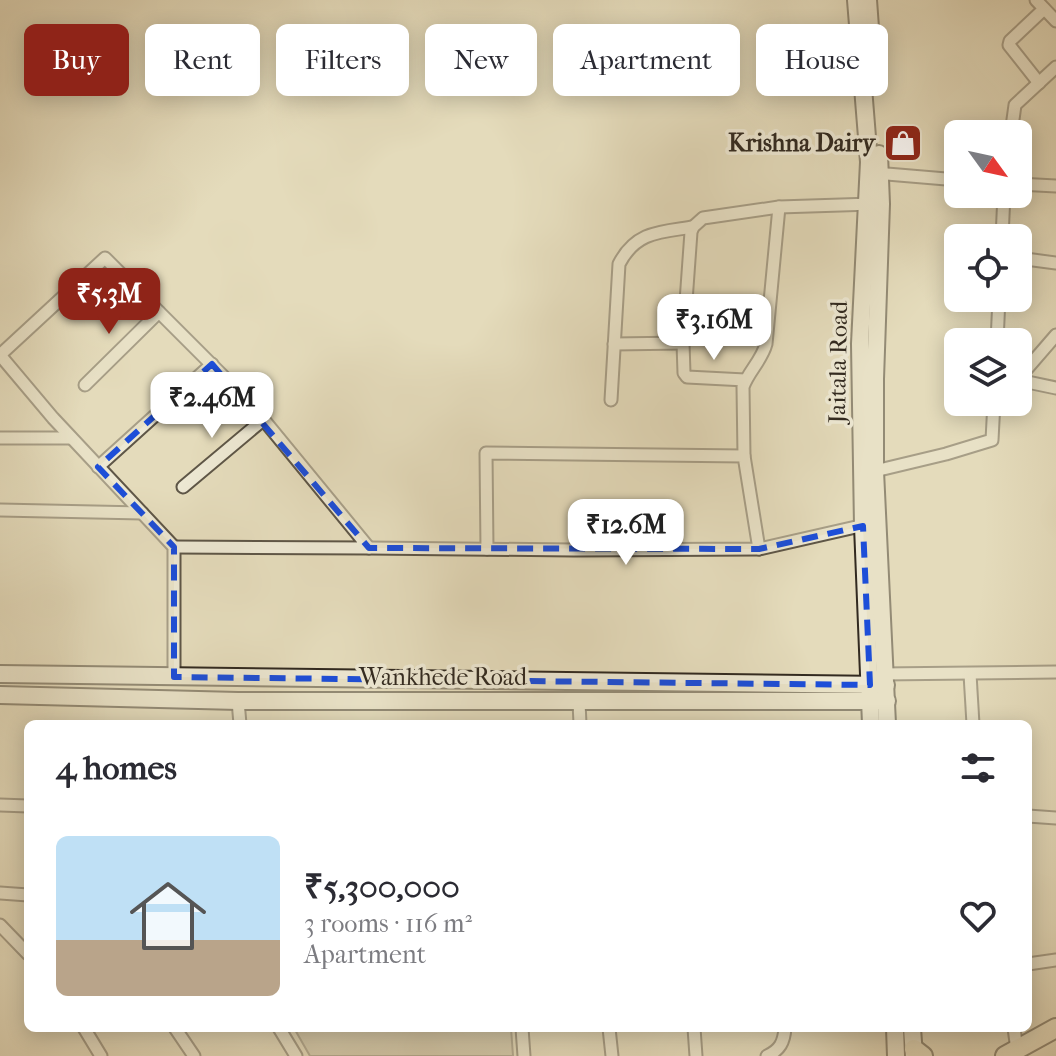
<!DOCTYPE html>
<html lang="en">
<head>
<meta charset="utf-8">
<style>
	body { margin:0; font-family:"IM FELL French Canon",serif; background:#f2f2f3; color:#2b2b33; height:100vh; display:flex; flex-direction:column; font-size:30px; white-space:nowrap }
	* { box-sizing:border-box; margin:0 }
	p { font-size:26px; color:#7c7c81 }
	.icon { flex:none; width:44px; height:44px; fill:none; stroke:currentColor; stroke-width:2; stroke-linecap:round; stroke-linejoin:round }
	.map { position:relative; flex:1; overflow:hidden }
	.details { position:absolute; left:24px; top:720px; width:1008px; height:312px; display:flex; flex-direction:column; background:#fff; border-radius:12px; box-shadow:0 4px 20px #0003 }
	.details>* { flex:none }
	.top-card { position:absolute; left:24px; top:24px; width:1008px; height:72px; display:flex; gap:16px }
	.needle { width:52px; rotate:123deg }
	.buttons { position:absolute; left:944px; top:120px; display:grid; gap:16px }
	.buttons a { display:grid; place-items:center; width:88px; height:88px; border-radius:12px; background:#fff; box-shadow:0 4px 20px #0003; font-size:40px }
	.price { position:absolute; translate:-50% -68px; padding:0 18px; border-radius:16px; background:#fff; color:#222; font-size:26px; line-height:52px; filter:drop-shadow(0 2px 4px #0008) }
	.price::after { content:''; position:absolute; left:50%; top:48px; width:24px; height:18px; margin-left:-12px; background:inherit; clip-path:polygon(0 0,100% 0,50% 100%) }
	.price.active { background:#8f2418; color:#fff }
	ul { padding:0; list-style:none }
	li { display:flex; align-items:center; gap:24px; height:200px; padding:0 32px }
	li+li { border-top:2px solid #e1e1e2 }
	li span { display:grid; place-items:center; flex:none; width:224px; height:160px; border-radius:12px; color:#555 }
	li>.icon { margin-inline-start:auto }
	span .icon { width:96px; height:96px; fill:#fffc; stroke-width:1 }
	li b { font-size:34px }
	h2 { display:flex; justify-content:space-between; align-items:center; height:96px; padding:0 32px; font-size:34px }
	.chip { padding:0 28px; border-radius:12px; background:#fff; box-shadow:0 4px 20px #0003; font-size:28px; line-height:72px }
	.chip.active { background:#8f2418; color:#fff }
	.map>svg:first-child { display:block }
	.green { fill:#c6bda1; stroke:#7c7460; stroke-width:2 }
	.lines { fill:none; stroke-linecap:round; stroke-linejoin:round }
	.street-casing { stroke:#5e5647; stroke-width:15 }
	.secondary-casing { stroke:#322a20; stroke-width:20 }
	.primary-casing { stroke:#322a20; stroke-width:22 }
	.street { stroke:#ede8d3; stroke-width:11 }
	.secondary { stroke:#ede8d3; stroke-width:16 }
	.primary { stroke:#e4dbbb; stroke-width:18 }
	.marked { fill:none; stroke:#1d4ed8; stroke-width:6; stroke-dasharray:16 10; stroke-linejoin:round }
	.labels { text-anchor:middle; stroke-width:7; stroke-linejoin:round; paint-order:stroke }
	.poi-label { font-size:24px; font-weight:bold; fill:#322a20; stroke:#ede8d3; text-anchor:end }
	.street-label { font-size:24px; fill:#322a20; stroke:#ede8d3 }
</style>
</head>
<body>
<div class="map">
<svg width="1056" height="1056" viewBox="0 0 1056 1056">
	<rect width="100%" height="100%" fill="#e4dbbb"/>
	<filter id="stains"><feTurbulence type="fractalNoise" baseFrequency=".0025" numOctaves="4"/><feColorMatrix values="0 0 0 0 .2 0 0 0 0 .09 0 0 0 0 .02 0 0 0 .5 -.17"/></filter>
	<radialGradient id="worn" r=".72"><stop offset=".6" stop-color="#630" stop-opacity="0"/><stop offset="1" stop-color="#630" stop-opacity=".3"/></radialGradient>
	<!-- green -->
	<polygon class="green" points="294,1028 511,1028 513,1056 310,1056"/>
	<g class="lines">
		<!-- street casing -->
		<g class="street-casing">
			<g id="street">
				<polyline points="1036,0 1056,21"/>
				<polyline points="1039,83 1009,45 1010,41 1044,9"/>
				<polyline points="1011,134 1015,105 1056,67"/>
				<polyline points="875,173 958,180"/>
				<polyline points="1018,184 1056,186"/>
				<polyline points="1002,238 1004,194"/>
				<polyline points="1018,258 1056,263"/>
				<polyline points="997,342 999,298"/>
				<polyline points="683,343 684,373 687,377 745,380"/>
				<polyline points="614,344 683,343 691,232 693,227 703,218 779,207 872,204"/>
				<polyline points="0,355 105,258 250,403 369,548 174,547"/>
				<polyline points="0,355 53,418 174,547 174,677"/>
				<polyline points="1018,379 1056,335"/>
				<polyline points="1018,380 1056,388"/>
				<polyline points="85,385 159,312"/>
				<path d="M611,400L619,264C636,231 661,232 693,227"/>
				<polyline points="0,438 71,438"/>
				<path d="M744,456L743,387C748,372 762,360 766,344L779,207"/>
				<polyline points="98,467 212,364"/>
				<polyline points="875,471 946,454 992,440 994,402"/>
				<polyline points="183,487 264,419"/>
				<polyline points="0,510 142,513"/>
				<polyline points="369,548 574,550 759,549 869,524"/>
				<polyline points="487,549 486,453 744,456 759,549"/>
				<polyline points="881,674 1056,672"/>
				<polyline points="970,674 973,724"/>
				<polyline points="238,701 240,724"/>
				<polyline points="579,702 580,724"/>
				<polyline points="0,805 28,806"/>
				<polyline points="1028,816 1056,818"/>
				<polyline points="0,893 28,895"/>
				<polyline points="0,925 28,954"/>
				<polyline points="1028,964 1056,960"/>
				<polyline points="84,1028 101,1056"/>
				<polyline points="175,1028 194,1056"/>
				<polyline points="279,1028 296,1056"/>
				<polyline points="522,1028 524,1056"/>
				<polyline points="609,1028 612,1056"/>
				<polyline points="694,1028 696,1056"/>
				<polyline points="1014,1028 1017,1050"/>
				<path d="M767,1056C780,1050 784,1042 785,1028"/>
			</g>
		</g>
		<!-- secondary casing -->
		<g class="secondary-casing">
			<g id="secondary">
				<polyline points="856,0 869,162 860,344 863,526 871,724"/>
				<polyline points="868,0 874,83"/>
				<polyline points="879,154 881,204 875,379 875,471 887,724"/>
				<polyline points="0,674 886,685"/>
				<polyline points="0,695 238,701 887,701"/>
				<polyline points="895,1028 896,1056"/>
				<polyline points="912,1028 914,1056"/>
			</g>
		</g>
		<!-- primary casing -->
		<g class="primary-casing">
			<g id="primary">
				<polyline points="914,1049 923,1056"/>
				<polyline points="1005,1056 1056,1028"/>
			</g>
		</g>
		<!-- street -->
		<use href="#street" class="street"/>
		<!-- secondary -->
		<use href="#secondary" class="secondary"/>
		<!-- primary -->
		<use href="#primary" class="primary"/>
	</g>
	<!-- marked area -->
	<path d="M0 0H1056V1056H0ZM212,364L369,548L759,549L863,526L870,685L174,677V547L98,467Z" fill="#e4dbbb" fill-opacity=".55" fill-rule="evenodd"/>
	<path class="marked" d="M212,364L369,548L759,549L863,526L870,685L174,677V547L98,467Z"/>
	<!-- icons -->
	<defs>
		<g id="shop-square" transform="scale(2)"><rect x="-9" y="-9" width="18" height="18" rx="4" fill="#8f2418" stroke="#ede8d3"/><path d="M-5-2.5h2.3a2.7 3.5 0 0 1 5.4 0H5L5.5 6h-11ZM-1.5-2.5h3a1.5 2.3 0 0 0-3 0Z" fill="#fff"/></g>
	</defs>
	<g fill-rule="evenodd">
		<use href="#shop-square" x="903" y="143"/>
	</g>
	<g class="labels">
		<!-- poi labels -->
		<g class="poi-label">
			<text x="875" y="151">Krishna Dairy</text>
		</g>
		<!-- street labels -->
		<g class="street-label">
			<text transform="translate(838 362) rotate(-89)" y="8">Jaitala Road</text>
			<text x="443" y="685">Wankhede Road</text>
		</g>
	</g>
	<rect width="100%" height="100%" filter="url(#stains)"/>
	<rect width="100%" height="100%" fill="url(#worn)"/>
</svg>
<div class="buttons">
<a><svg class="needle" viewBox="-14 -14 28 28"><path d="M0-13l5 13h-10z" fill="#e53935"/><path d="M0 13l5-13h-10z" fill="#7c7c81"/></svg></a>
<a><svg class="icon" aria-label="locate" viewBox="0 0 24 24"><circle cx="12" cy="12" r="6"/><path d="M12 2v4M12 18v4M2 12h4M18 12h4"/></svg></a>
<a><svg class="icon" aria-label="layers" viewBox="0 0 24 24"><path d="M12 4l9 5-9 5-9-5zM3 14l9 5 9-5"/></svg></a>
</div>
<b class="price active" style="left:109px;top:336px">₹5.3M</b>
<b class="price" style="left:714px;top:362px">₹3.16M</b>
<b class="price" style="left:212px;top:440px">₹2.46M</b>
<b class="price" style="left:626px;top:567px">₹12.6M</b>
<div class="top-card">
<a class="chip active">Buy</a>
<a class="chip">Rent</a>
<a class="chip">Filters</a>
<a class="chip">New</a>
<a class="chip">Apartment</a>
<a class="chip">House</a>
</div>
<section class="details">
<h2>4 homes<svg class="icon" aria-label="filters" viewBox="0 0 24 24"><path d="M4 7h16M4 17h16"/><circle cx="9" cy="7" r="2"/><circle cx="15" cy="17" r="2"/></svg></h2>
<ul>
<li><span style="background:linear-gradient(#bfe0f5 65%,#b9a48a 0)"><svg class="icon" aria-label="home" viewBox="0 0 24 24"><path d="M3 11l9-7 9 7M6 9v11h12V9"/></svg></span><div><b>₹5,300,000</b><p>3 rooms · 116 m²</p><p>Apartment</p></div><svg class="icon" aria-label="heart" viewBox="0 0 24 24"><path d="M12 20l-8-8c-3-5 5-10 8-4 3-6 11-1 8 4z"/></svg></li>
</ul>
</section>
</div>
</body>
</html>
